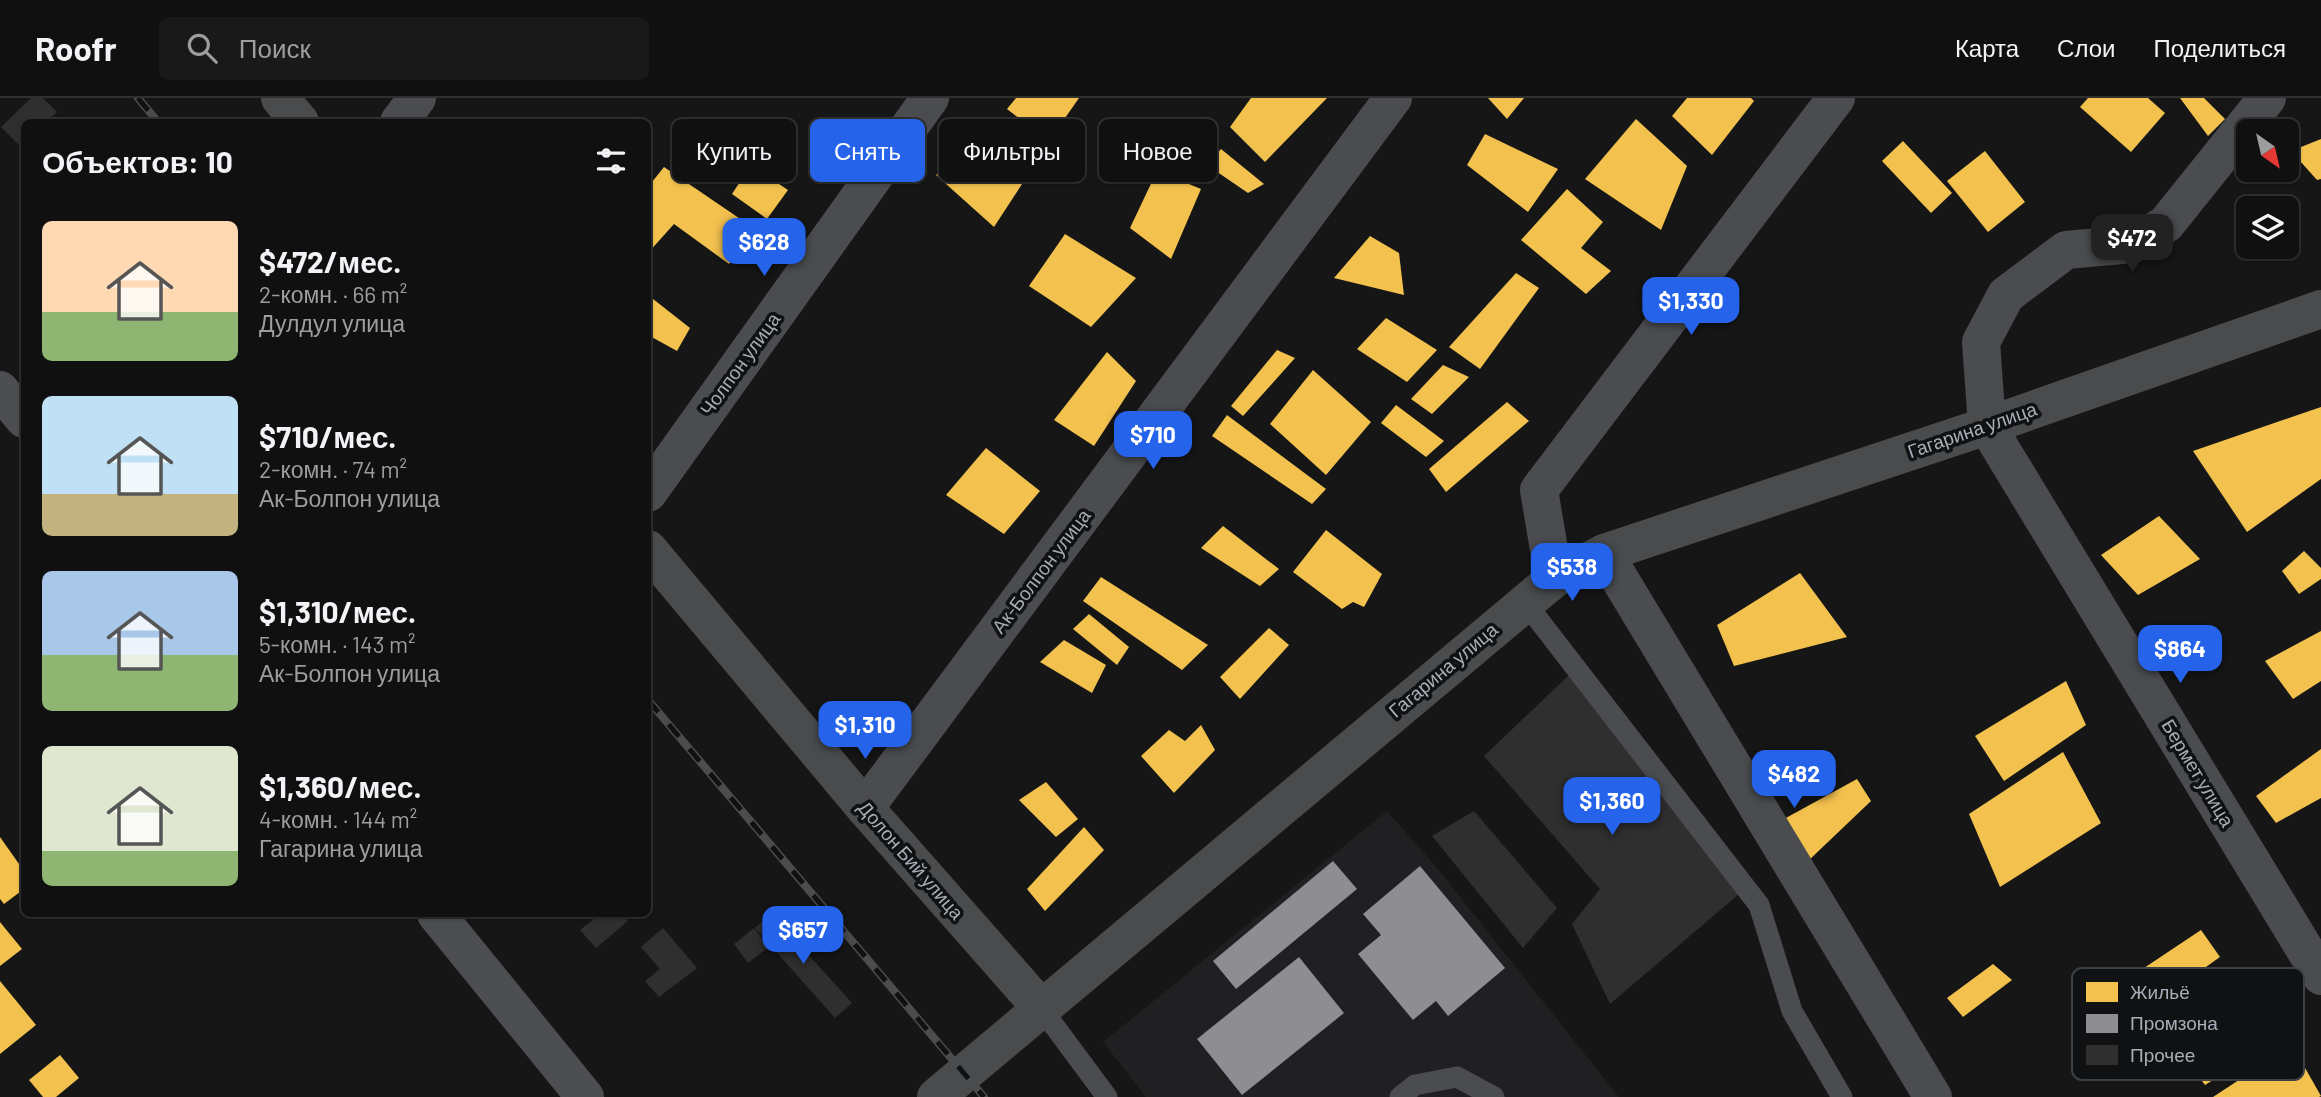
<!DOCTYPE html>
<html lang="ru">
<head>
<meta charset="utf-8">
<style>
	body { margin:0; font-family:Barlow,sans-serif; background:#191919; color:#f1f3f6; height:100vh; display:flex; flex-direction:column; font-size:26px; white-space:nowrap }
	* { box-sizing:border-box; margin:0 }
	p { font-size:23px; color:#9c9d9f }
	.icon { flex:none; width:38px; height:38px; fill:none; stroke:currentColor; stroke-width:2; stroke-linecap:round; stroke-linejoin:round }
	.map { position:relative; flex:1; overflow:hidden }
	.drawer { position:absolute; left:21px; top:21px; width:630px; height:798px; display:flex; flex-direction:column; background:#101010; border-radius:10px; box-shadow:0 2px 5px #0004,0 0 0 2px #303030 }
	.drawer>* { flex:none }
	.banner { position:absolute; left:672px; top:21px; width:665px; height:63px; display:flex; gap:14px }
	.needle { width:46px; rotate:146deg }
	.controls { position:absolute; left:2236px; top:21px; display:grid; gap:14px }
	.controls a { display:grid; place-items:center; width:63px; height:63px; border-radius:10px; background:#101010; box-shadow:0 2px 5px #0004,0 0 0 2px #303030; font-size:35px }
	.price { position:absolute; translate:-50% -60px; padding:0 16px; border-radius:14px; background:#2563eb; color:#fff; font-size:23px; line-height:46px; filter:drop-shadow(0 2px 4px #0008) }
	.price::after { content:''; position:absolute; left:50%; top:42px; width:21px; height:16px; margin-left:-10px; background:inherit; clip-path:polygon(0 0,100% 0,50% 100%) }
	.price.selected { background:#222; color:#fff }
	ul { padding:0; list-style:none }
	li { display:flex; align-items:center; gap:21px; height:175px; padding:0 21px }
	li span { display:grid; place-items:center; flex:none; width:196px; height:140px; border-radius:10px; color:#555 }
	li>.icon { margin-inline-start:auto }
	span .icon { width:84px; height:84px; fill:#fffc; stroke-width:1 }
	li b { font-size:30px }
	h2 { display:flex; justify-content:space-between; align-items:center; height:84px; padding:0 21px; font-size:30px }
	.pill { padding:0 24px; border-radius:10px; background:#101010; box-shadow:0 2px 5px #0004,0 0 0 2px #303030; font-size:24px; line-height:63px }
	.pill.selected { background:#2563eb; color:#fff }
	header { display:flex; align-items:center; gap:42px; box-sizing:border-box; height:98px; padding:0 35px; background:#101010; border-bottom:2px solid #303030 }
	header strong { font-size:33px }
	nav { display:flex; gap:38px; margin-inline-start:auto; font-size:24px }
	.search { width:490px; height:63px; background:#191919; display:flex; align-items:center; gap:18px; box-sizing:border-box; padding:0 24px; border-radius:10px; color:#9c9d9f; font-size:26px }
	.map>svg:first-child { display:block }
	.built { fill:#202022 }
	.homes { fill:#f2c14e }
	.industry { fill:#8d8d92 }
	.building { fill:#2f2f30 }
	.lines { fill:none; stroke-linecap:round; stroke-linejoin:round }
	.lane { stroke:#4a4c4f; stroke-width:21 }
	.street { stroke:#4a4c4f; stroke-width:38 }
	.secondary { stroke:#494b4d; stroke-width:38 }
	.primary { stroke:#4c4e51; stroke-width:38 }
	.rail-casing { stroke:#4a4c4e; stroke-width:8 }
	.rail { stroke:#101112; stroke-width:5; stroke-dasharray:16; stroke-linecap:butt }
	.labels { text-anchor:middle; stroke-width:7; stroke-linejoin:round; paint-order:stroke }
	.street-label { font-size:19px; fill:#a7aeb7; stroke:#101112 }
	.key { fill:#101112; stroke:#3d4044; stroke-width:2 }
	.key-label { font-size:19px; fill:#a7aeb7 }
</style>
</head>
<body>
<header>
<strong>Roofr</strong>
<div class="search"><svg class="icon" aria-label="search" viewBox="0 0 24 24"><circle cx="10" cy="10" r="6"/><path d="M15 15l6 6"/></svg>Поиск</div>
<nav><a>Карта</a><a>Слои</a><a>Поделиться</a></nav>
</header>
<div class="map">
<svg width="2321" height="999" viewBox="0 0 2321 999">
	<rect width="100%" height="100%" fill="#161616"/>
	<!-- built -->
	<polygon class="built" points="1387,713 1433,765 1619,999 1146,999 1103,944"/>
	<!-- homes -->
	<g class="homes">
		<polygon points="1016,0 1079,0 1049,43 1007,11"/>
		<polygon points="1251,0 1327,0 1265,64 1230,29"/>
		<polygon points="1488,0 1524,0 1507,21"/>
		<polygon points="1687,0 1751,0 1754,3 1712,57 1672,18"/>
		<polygon points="2088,0 2148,0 2165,15 2131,54 2080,9"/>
		<polygon points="2180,0 2204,0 2225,21 2208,38"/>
		<polygon points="1636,21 1687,68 1661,132 1585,81"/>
		<polygon points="1485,36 1558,71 1528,114 1467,67"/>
		<polygon points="2321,41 2321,81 2317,82 2291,53"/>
		<polygon points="1903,43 1952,95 1931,115 1882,63"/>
		<polygon points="973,44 1024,83 994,129 936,77"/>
		<polygon points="1221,51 1264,86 1248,95 1207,67"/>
		<polygon points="1985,53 2025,104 1988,134 1947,83"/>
		<polygon points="751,67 788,92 767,121 732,96"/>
		<polygon points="664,69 755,131 729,166 674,126 648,155 648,89"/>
		<polygon points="1157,73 1201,91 1171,161 1130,130"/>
		<polygon points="1567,91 1603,124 1581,150 1611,173 1586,196 1521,142"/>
		<polygon points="1065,136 1136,180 1091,229 1029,188"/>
		<polygon points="1370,138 1399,155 1404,197 1334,180"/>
		<polygon points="1516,175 1539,190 1480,271 1449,249"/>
		<polygon points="648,197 690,230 677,253 648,237"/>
		<polygon points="1386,220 1437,252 1407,284 1357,251"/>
		<polygon points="1277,252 1295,260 1243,318 1231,308"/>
		<polygon points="1107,254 1136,283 1094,348 1054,322"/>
		<polygon points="1443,267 1469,279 1432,316 1411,301"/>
		<polygon points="1313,272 1371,324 1326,377 1270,326"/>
		<polygon points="1507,304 1529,323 1446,394 1429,371"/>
		<polygon points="1396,307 1444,343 1426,359 1381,325"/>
		<polygon points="2321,309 2321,381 2247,434 2193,353"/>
		<polygon points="1227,317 1326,391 1312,406 1212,338"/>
		<polygon points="986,350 1040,393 1004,436 946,397"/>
		<polygon points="2159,418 2200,461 2138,497 2101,457"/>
		<polygon points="1223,428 1279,471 1260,488 1201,450"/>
		<polygon points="1326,432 1382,476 1364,509 1353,504 1342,511 1293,474"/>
		<polygon points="2304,453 2321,470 2321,481 2299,496 2282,473"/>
		<polygon points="1800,475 1847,539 1734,568 1717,527"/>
		<polygon points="1101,479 1208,547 1182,572 1083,503"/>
		<polygon points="1089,516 1129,549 1117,567 1073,531"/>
		<polygon points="1269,530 1289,547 1240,601 1220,579"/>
		<polygon points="2321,533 2321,583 2293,601 2265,563"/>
		<polygon points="1064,542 1106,567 1092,595 1040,564"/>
		<polygon points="2066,583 2086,627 2004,683 1975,638"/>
		<polygon points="1201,627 1215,652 1174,695 1141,658 1169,632 1185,643"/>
		<polygon points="2321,651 2321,700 2276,725 2256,698"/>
		<polygon points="2063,654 2101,725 2000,789 1969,716"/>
		<polygon points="1857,681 1871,703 1807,764 1775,726"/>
		<polygon points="1046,684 1078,721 1056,739 1019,702"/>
		<polygon points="1084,729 1104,752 1045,813 1027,791"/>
		<polygon points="0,739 24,773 24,791 4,806 0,801"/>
		<polygon points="0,824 22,851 0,868"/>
		<polygon points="2201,832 2220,859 2158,903 2141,872"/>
		<polygon points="1993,866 2012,882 1963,919 1947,900"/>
		<polygon points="0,883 36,927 0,956"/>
		<polygon points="2207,904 2243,933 2275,917 2293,932 2205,987 2160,927"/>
		<polygon points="2292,947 2321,998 2319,999 2213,999"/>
		<polygon points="60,957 79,980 56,999 43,999 29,982"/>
	</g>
	<!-- industry -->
	<g class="industry">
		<polygon points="1333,763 1357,791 1236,891 1213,863"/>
		<polygon points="1420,768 1505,870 1448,918 1436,903 1413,922 1358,856 1381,837 1363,816"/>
		<polygon points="1299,859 1344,915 1242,997 1197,941"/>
	</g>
	<!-- building -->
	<g class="building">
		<polygon points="31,0 43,0 57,14 46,24 24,24 24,45 21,49 1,29"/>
		<polygon points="1569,577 1739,796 1610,906 1572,826 1600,791 1484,658"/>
		<polygon points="1474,713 1557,810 1523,850 1432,738"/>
		<polygon points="771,815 852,905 835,920 755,830"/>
		<polygon points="600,816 622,816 628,823 596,850 580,832"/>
		<polygon points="663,830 697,870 659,899 645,883 660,871 641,849"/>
		<polygon points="754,830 769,849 748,865 734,846"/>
	</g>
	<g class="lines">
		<!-- lane -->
		<g class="lane">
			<polyline points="1524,503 1759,807 1792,913 1842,999"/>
			<polyline points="1041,910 1107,999"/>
			<polyline points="1400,999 1415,987 1457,979 1494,999"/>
		</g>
		<!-- street -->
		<g class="street">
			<polyline points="2267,0 2166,126 2133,146 2066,152 2006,197 1981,244 1987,328 2321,878"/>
			<polyline points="399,24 417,0"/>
			<polyline points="648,395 930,0"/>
			<polyline points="1604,455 1933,999"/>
			<polyline points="1554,481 1539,392 1836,0"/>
			<polyline points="865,710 1393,0"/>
		</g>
		<!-- secondary -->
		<g class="secondary">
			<polyline points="280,0 300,24"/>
			<polyline points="648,451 865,710 1041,910"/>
			<polyline points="936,999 1554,481 1604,455 1987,328 2321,211"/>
		</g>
		<!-- primary -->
		<g class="primary">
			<polyline points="0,292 24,321"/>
			<polyline points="436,816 585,999"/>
		</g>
		<!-- rail casing -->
		<g class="rail-casing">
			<g id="rail">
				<polyline points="138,0 158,24"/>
				<polyline points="648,602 984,999"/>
			</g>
		</g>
		<!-- rail -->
		<use href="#rail" class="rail"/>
	</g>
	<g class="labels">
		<!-- street labels -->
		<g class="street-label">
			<text transform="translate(740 266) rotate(-54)" y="7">Чолпон улица</text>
			<text transform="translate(1972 332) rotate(-19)" y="7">Гагарина улица</text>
			<text transform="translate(1041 473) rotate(-53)" y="7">Ак-Болпон улица</text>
			<text transform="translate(1443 572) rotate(-40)" y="7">Гагарина улица</text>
			<text transform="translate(2198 675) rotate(59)" y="7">Бермет улица</text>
			<text transform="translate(911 762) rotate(49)" y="7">Долон Бий улица</text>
		</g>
	</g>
	<!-- legend -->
	<rect x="2072" y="870" width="232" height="112" rx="10" class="key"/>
	<rect x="2086" y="884" width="32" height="20" fill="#f2c14e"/>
	<rect x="2086" y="916" width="32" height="19" fill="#8d8d92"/>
	<rect x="2086" y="947" width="32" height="20" fill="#2f2f30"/>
	<g class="key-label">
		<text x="2130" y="901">Жильё</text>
		<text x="2130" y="932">Промзона</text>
		<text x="2130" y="964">Прочее</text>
	</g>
</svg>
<div class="controls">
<a><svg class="needle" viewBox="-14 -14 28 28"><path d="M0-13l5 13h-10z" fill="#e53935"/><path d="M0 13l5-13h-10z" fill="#9c9d9f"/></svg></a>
<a><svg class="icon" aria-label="layers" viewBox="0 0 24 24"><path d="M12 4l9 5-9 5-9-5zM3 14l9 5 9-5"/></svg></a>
</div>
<b class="price selected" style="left:2132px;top:176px">$472</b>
<b class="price" style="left:764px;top:180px">$628</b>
<b class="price" style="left:1691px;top:239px">$1,330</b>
<b class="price" style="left:1153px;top:373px">$710</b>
<b class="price" style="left:1572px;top:505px">$538</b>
<b class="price" style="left:2180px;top:587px">$864</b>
<b class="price" style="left:865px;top:663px">$1,310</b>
<b class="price" style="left:1794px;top:712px">$482</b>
<b class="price" style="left:1612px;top:739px">$1,360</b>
<b class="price" style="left:803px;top:868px">$657</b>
<div class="banner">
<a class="pill">Купить</a>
<a class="pill selected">Снять</a>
<a class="pill">Фильтры</a>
<a class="pill">Новое</a>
</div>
<section class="drawer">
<h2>Объектов: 10<svg class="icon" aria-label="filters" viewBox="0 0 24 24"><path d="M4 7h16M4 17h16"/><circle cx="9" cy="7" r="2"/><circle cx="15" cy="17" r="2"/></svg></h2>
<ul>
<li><span style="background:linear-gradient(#ffd9b3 65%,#8fb573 0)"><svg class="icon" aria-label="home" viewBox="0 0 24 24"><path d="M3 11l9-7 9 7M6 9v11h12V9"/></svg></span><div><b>$472/мес.</b><p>2-комн. · 66 m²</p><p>Дулдул улица</p></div></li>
<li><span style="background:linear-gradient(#bfe0f5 70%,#c2b280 0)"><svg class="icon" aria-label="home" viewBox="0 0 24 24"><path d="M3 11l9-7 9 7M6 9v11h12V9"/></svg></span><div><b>$710/мес.</b><p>2-комн. · 74 m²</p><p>Ак-Болпон улица</p></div></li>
<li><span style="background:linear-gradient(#a9c7e8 60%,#8fb573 0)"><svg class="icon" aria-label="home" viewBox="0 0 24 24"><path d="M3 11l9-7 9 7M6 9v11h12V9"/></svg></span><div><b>$1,310/мес.</b><p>5-комн. · 143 m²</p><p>Ак-Болпон улица</p></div></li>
<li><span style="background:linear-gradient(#dfe7d0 75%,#8fb573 0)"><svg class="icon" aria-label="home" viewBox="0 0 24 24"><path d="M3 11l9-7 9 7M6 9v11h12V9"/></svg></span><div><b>$1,360/мес.</b><p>4-комн. · 144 m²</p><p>Гагарина улица</p></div></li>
</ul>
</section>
</div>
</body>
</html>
